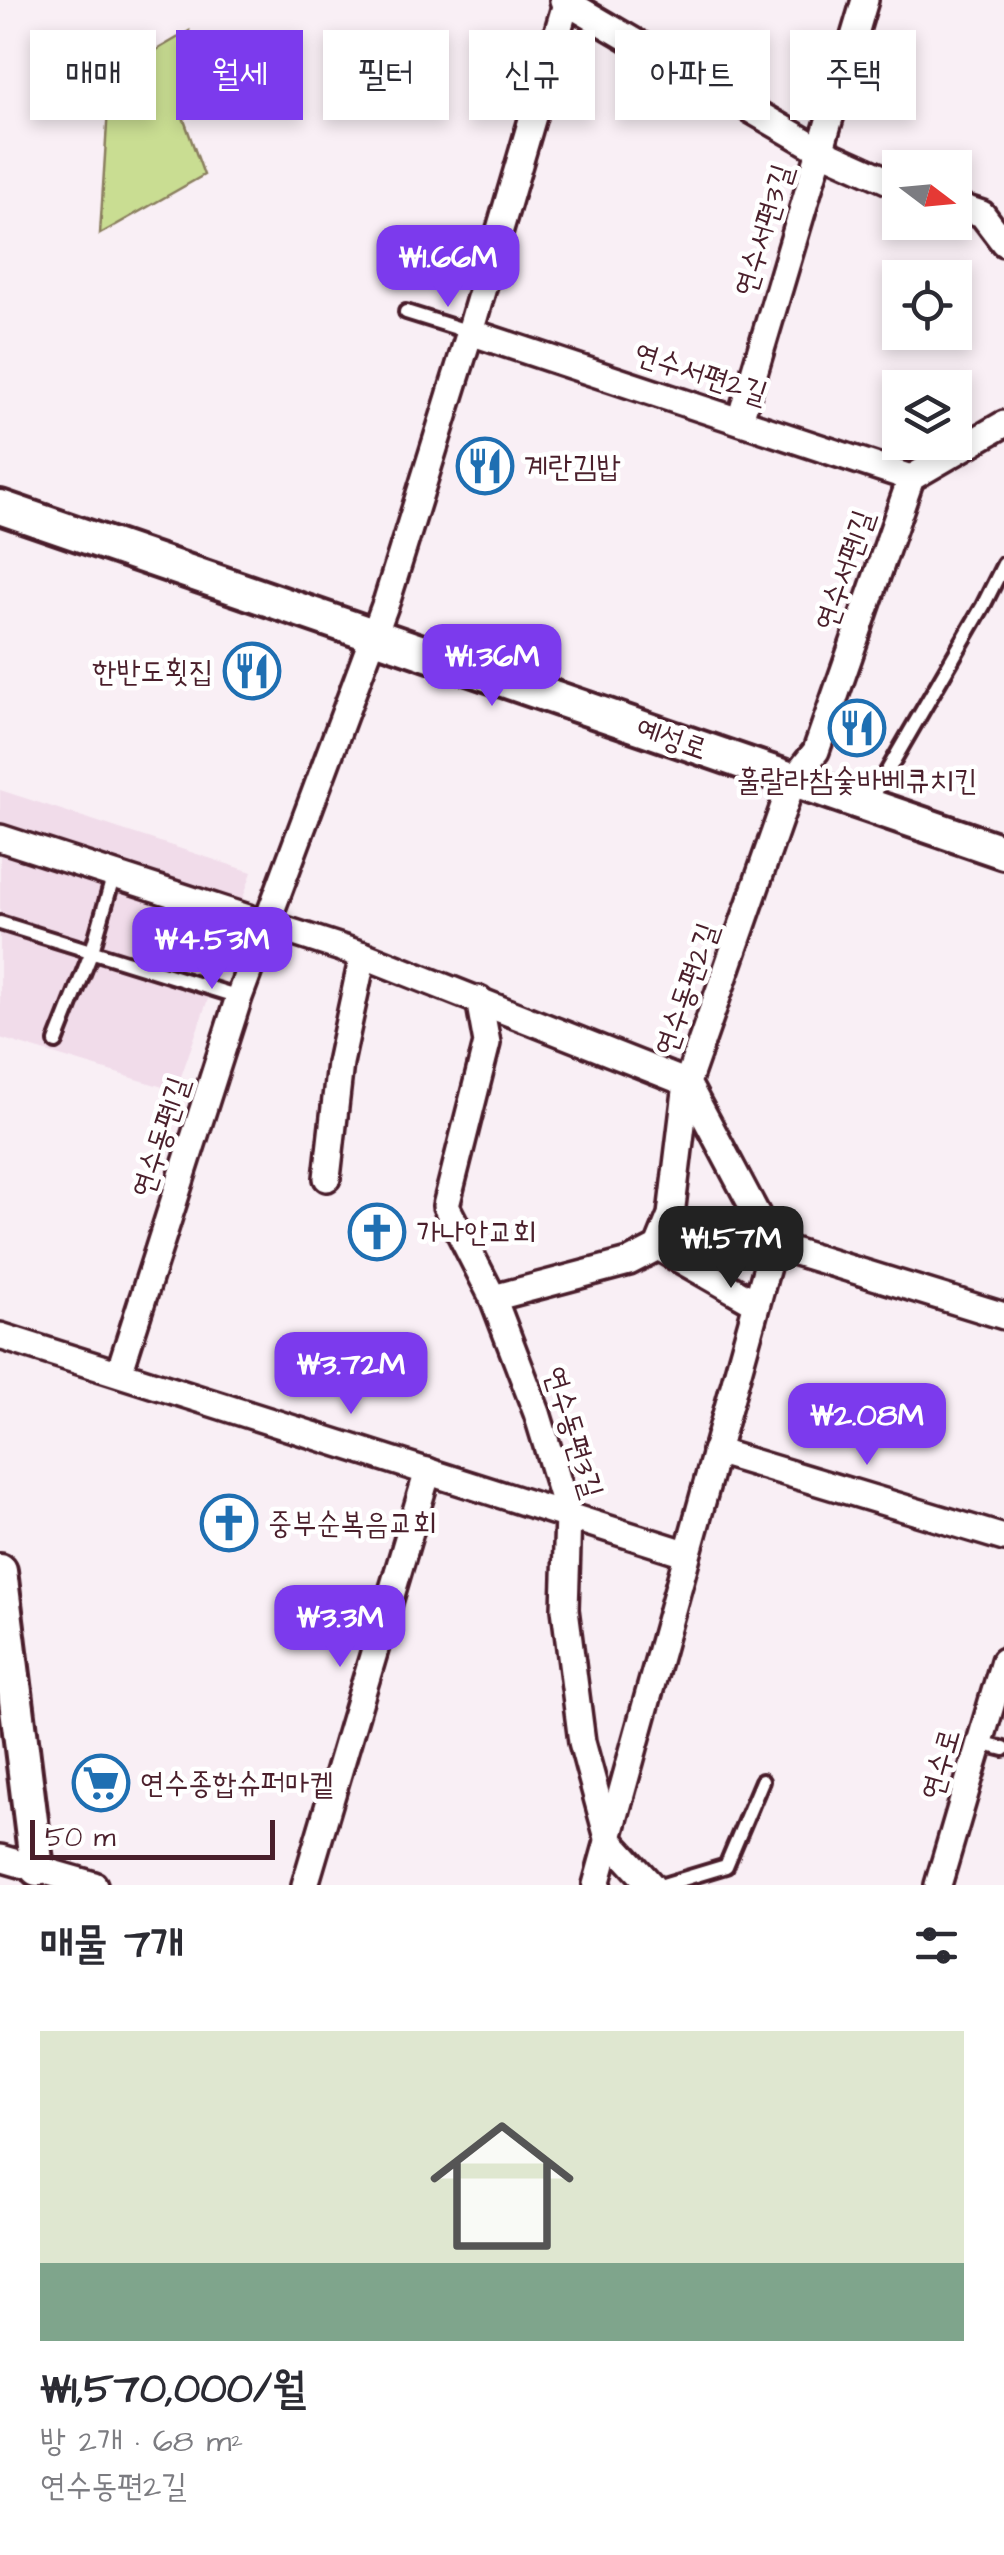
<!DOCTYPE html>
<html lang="ko">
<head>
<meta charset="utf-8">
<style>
	body { margin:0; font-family:"Architects Daughter","Poor Story",sans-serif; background:#f7f7f7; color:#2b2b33; height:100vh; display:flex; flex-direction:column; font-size:38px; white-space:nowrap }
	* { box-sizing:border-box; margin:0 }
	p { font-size:32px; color:#7c7c81 }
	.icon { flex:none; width:55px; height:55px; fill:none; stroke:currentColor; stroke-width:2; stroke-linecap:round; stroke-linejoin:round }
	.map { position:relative; height:1885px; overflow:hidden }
	.panel { display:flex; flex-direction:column; background:#fff; flex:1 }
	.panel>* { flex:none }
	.banner { position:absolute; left:30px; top:30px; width:945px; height:90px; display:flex; gap:20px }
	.needle { width:65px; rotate:106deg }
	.buttons { position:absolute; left:882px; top:150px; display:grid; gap:20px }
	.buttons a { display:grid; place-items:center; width:90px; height:90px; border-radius:0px; background:#fff; box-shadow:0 5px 15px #0003; font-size:50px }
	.scale { position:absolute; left:30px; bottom:25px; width:245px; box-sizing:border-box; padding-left:10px; border:5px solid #4a1f2b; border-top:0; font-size:28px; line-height:35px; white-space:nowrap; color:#4a1f2b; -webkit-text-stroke:8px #fff; paint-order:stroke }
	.price { position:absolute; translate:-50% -85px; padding:0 22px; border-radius:20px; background:#7c3aed; color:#fff; font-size:32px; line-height:65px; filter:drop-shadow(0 2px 5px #0008) }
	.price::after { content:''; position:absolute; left:50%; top:60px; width:30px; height:22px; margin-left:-15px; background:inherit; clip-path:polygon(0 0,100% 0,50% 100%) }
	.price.on { background:#222; color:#fff }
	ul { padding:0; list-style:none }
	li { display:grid; align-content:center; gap:20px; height:530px; padding:0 40px }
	li span { display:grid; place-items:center; height:310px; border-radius:0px; color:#555 }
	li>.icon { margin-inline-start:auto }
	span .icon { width:180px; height:180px; fill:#fffc; stroke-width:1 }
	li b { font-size:42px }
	h2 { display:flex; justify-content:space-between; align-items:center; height:120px; padding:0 40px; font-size:42px }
	.pill { padding:0 35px; border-radius:0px; background:#fff; box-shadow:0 5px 15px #0003; font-size:35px; line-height:90px }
	.pill.on { background:#7c3aed; color:#fff }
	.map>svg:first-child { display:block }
	.built { fill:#f1dcea }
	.green { fill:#c9dd92; stroke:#8a7e5e; stroke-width:2.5 }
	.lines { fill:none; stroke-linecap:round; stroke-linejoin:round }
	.service-casing { stroke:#4a1f2b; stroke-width:20 }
	.minor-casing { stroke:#4a1f2b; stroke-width:32 }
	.tertiary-casing { stroke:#4a1f2b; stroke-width:40 }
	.service { stroke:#fff; stroke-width:12 }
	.minor { stroke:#fff; stroke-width:25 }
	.tertiary { stroke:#fff; stroke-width:32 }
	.labels { text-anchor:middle; stroke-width:9; stroke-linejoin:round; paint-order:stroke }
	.street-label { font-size:30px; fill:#4a1f2b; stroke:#fff }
	.poi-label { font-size:30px; fill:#4a1f2b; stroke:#fff; text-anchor:start }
</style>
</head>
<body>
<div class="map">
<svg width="1004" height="1885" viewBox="0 0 1004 1885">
	<rect width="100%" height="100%" fill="#f9eff5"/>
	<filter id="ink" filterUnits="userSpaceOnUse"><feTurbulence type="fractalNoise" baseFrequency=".01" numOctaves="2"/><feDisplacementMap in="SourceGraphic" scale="20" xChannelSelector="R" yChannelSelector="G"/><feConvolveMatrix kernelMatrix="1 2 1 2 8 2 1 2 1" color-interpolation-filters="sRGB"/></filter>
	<g filter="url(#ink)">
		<!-- built -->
		<polygon class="built" points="0,790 252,872 176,1091 0,1038"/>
		<!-- green -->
		<polygon class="green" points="189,31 183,76 183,117 204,175 100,234 110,77"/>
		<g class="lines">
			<!-- service casing -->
			<g class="service-casing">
				<g id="service">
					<polyline points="406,312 470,332"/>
					<polyline points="869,803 983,606 1004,564"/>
					<polyline points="0,923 239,997"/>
					<polyline points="56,1042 92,951 114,874"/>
					<polyline points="980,1743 1004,1749"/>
					<polyline points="663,1885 726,1866 762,1781"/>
				</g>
			</g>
			<!-- minor casing -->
			<g class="minor-casing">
				<g id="minor">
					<polyline points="563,0 820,150 900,186"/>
					<polyline points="955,205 982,214 1004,243"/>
					<polyline points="470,332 911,478"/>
					<polyline points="740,420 865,0"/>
					<polyline points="0,838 363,955 687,1083 671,1215 658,1247 629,1262 493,1298"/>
					<polyline points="479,999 487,1043 446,1206 493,1298 537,1413 568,1515 565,1609 582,1742 608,1838 651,1885"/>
					<polyline points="327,1178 340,1063 363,955"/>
					<polyline points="773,1245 1004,1316"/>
					<polyline points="658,1247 756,1303"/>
					<polyline points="0,1336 685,1553"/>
					<polyline points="119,1373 239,997 387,600 470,332 567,0"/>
					<polyline points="715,1451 1004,1538"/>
					<polyline points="0,1858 94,1885"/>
					<polyline points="305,1885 428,1471"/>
					<polyline points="596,1885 773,1245 687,1083 793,780 816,751 911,478 1004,424"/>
					<polyline points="938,1885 1004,1661"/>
				</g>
			</g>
			<!-- tertiary casing -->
			<g class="tertiary-casing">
				<g id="tertiary">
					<polyline points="0,507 1004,852"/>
					<polyline points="0,1571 37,1869"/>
				</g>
			</g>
			<!-- service -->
			<use href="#service" class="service"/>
			<!-- minor -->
			<use href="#minor" class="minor"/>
			<!-- tertiary -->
			<use href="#tertiary" class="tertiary"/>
		</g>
	</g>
	<!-- icons -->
	<defs>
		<g id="restaurant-ring" transform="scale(2.875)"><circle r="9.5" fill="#fff" stroke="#1f6fb2" stroke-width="1.5"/><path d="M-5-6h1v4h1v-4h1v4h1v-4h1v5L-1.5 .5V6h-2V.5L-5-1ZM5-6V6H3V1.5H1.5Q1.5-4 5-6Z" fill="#1f6fb2"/></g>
		<g id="church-ring" transform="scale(2.875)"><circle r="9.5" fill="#fff" stroke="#1f6fb2" stroke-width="1.5"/><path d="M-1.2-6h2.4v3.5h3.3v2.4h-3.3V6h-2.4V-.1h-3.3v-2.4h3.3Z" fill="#1f6fb2"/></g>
		<g id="supermarket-ring" transform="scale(2.875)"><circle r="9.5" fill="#fff" stroke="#1f6fb2" stroke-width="1.5"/><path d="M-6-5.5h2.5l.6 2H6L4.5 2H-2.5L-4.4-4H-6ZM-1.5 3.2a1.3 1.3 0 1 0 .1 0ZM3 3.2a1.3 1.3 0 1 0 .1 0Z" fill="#1f6fb2"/></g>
	</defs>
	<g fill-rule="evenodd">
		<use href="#restaurant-ring" x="485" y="466"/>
		<use href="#restaurant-ring" x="252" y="671"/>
		<use href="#restaurant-ring" x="857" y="728"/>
		<use href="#church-ring" x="377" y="1232"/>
		<use href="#church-ring" x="229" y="1523"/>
		<use href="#supermarket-ring" x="101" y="1783"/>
	</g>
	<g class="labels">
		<!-- street labels -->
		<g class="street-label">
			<text transform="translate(763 230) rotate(-73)" y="10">연수서편3길</text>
			<text transform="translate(701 373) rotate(18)" y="10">연수서편2길</text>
			<text transform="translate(844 570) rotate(-71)" y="10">연수서편1길</text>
			<text transform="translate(672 738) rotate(19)" y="10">예성로</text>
			<text transform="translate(686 989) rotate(-71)" y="10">연수동편2길</text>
			<text transform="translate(160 1137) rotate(-72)" y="10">연수동편1길</text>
			<text transform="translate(574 1432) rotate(73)" y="10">연수동편3길</text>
			<text transform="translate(940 1764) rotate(-74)" y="10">연수로</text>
		</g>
		<!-- poi labels -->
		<g class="poi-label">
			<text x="524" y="476">계란김밥</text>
			<text x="213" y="681" text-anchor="end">한반도횟집</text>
			<text x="857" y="790" text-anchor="middle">훌랄라참숯바베큐치킨</text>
			<text x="416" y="1242">가나안교회</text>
			<text x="268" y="1533">중부순복음교회</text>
			<text x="140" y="1793">연수종합슈퍼마켙</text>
		</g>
	</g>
</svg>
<div class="buttons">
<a><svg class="needle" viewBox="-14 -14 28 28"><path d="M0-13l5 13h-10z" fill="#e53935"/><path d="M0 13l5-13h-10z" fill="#7c7c81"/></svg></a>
<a><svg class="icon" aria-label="locate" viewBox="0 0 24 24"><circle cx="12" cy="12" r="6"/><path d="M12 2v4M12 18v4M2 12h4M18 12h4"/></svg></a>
<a><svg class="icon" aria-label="layers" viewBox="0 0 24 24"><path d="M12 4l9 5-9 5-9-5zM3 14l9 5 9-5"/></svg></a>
</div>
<div class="scale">50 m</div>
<b class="price" style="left:448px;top:310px">₩1.66M</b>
<b class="price" style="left:492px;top:709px">₩1.36M</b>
<b class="price" style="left:212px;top:992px">₩4.53M</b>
<b class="price on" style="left:731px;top:1291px">₩1.57M</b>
<b class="price" style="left:351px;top:1417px">₩3.72M</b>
<b class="price" style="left:867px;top:1468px">₩2.08M</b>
<b class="price" style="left:340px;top:1670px">₩3.3M</b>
<div class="banner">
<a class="pill">매매</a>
<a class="pill on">월세</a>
<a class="pill">필터</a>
<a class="pill">신규</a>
<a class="pill">아파트</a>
<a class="pill">주택</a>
</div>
</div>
<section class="panel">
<h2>매물 7개<svg class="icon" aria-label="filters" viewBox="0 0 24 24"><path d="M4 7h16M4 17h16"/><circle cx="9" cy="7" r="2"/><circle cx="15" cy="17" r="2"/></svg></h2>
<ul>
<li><span style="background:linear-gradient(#dfe7d0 75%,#7fa58c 0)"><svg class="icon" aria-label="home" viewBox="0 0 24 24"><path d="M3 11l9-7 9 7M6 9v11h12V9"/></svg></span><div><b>₩1,570,000/월</b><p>방 2개 · 68 m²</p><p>연수동편2길</p></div></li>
</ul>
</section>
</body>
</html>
